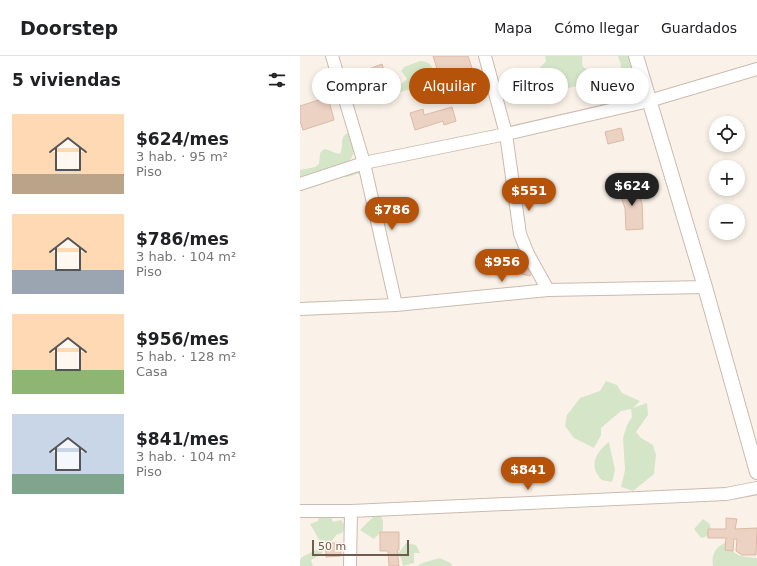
<!DOCTYPE html>
<html lang="es">
<head>
<meta charset="utf-8">
<style>
	body { margin:0; font-family:"DejaVu Sans",sans-serif; background:#f6f6f6; color:#202124; height:100vh; display:flex; flex-direction:column; font-size:15px; white-space:nowrap }
	* { box-sizing:border-box; margin:0 }
	p { font-size:13px; color:#757577 }
	.icon { flex:none; width:22px; height:22px; fill:none; stroke:currentColor; stroke-width:2; stroke-linecap:round; stroke-linejoin:round }
	.map { position:relative; flex:1; overflow:hidden }
	.details { display:flex; flex-direction:column; background:#fff; width:300px }
	.details>* { flex:none }
	.banner { position:absolute; left:12px; top:12px; width:380px; height:36px; display:flex; gap:8px }
	.controls { position:absolute; left:409px; top:60px; display:grid; gap:8px }
	.controls a { display:grid; place-items:center; width:36px; height:36px; border-radius:50%; background:#fff; box-shadow:0 2px 6px #0003; font-size:20px }
	.scale { position:absolute; left:12px; bottom:10px; width:97px; box-sizing:border-box; padding-left:4px; border:2px solid #715a4f; border-top:0; font-size:11px; line-height:14px; white-space:nowrap; color:#715a4f; -webkit-text-stroke:3px #fdf7ee; paint-order:stroke }
	.price { position:absolute; translate:-50% -34px; padding:0 9px; border-radius:14px; background:#b45309; color:#fff; font-size:13px; line-height:26px; filter:drop-shadow(0 1px 2px #0008) }
	.price::after { content:''; position:absolute; left:50%; top:24px; width:12px; height:9px; margin-left:-6px; background:inherit; clip-path:polygon(0 0,100% 0,50% 100%) }
	.price.selected { background:#222; color:#fff }
	ul { padding:0; list-style:none }
	li { display:flex; align-items:center; gap:12px; height:100px; padding:0 12px }
	li span { display:grid; place-items:center; flex:none; width:112px; height:80px; border-radius:0px; color:#555 }
	li>.icon { margin-inline-start:auto }
	span .icon { width:48px; height:48px; fill:#fffc; stroke-width:1 }
	li b { font-size:17px }
	h2 { display:flex; justify-content:space-between; align-items:center; height:48px; padding:0 12px; font-size:17px }
	.chip { padding:0 14px; border-radius:18px; background:#fff; box-shadow:0 2px 6px #0003; font-size:14px; line-height:36px }
	.chip.selected { background:#b45309; color:#fff }
	header { display:flex; align-items:center; gap:24px; box-sizing:border-box; height:56px; padding:0 20px; background:#fff; border-bottom:1px solid #e0e0e0 }
	header strong { font-size:19px }
	nav { display:flex; gap:22px; margin-inline-start:auto; font-size:14px }
	main { display:flex; flex:1; min-height:0 }
	.map>svg:first-child { display:block }
	.green { fill:#d5e6c8 }
	.building { fill:#ecd2c3; stroke:#ddb9a5 }
	.lines { fill:none; stroke-linecap:round; stroke-linejoin:round }
	.minor-casing { stroke:#cbbaaf; stroke-width:14 }
	.tertiary-casing { stroke:#cbbaaf; stroke-width:16 }
	.minor { stroke:#fff; stroke-width:12 }
	.tertiary { stroke:#fff; stroke-width:14 }
</style>
</head>
<body>
<header>
<strong>Doorstep</strong>
<nav><a>Mapa</a><a>Cómo llegar</a><a>Guardados</a></nav>
</header>
<main>
<section class="details">
<h2>5 viviendas<svg class="icon" aria-label="filters" viewBox="0 0 24 24"><path d="M4 7h16M4 17h16"/><circle cx="9" cy="7" r="2"/><circle cx="15" cy="17" r="2"/></svg></h2>
<ul>
<li><span style="background:linear-gradient(#ffd9b3 75%,#b9a48a 0)"><svg class="icon" aria-label="home" viewBox="0 0 24 24"><path d="M3 11l9-7 9 7M6 9v11h12V9"/></svg></span><div><b>$624/mes</b><p>3 hab. · 95 m²</p><p>Piso</p></div></li>
<li><span style="background:linear-gradient(#ffd9b3 70%,#9aa5b1 0)"><svg class="icon" aria-label="home" viewBox="0 0 24 24"><path d="M3 11l9-7 9 7M6 9v11h12V9"/></svg></span><div><b>$786/mes</b><p>3 hab. · 104 m²</p><p>Piso</p></div></li>
<li><span style="background:linear-gradient(#ffd9b3 70%,#8fb573 0)"><svg class="icon" aria-label="home" viewBox="0 0 24 24"><path d="M3 11l9-7 9 7M6 9v11h12V9"/></svg></span><div><b>$956/mes</b><p>5 hab. · 128 m²</p><p>Casa</p></div></li>
<li><span style="background:linear-gradient(#c9d6e8 75%,#7fa58c 0)"><svg class="icon" aria-label="home" viewBox="0 0 24 24"><path d="M3 11l9-7 9 7M6 9v11h12V9"/></svg></span><div><b>$841/mes</b><p>3 hab. · 104 m²</p><p>Piso</p></div></li>
</ul>
</section>
<div class="map">
<svg width="457" height="510" viewBox="0 0 457 510">
	<rect width="100%" height="100%" fill="#faf2e8"/>
	<!-- green -->
	<g class="green">
		<path d="M245,0H282C283,2 282,4 282,7C285,20 303,14 311,12L316,15L321,14V9L318,0H331L341,37L338,42L304,52L300,49L298,43L290,38L282,31L277,30L256,35L252,33V28L248,24L238,29L232,21C236,14 242,11 246,5Z"/>
		<path d="M120,5C130,5 132,10 135,19L131,28C121,32 111,32 100,36L98,31L107,23L101,15L104,11Z"/>
		<path d="M51,76C55,86 57,96 49,105L64,116L47,121H37L0,127V114L15,111L19,108L20,97L24,93C30,94 34,97 40,98C45,88 37,80 51,76Z"/>
		<polygon points="306,325 317,329 322,337 340,345 333,352 347,347 348,359 336,376 341,382 353,389 356,399 354,418 333,435 321,431 325,414 323,382 327,369 332,361 331,353 321,355 301,372 301,379 294,392 274,382 265,370 267,359 280,342 300,335"/>
		<path d="M309,386L315,414L312,426C309,425 304,425 302,424C300,423 299,421 298,419C289,407 299,393 309,386Z"/>
		<polygon points="20,458 30,459 33,466 41,464 46,471 42,477 36,479 32,485 26,485 22,498 11,504 13,510 0,510 0,504 2,501 18,493 20,485 10,468 18,465"/>
		<polygon points="81,460 83,465 83,474 74,483 60,474 73,461"/>
		<polygon points="403,463 410,468 411,476 408,480 401,482 394,473"/>
		<path d="M426,486C436,501 439,500 457,502V510H413C411,498 415,492 426,486Z"/>
		<polygon points="106,487 116,489 120,497 114,497 114,507 103,510 101,502 96,497 100,495"/>
		<polygon points="140,502 152,508 151,510 118,510 122,507"/>
	</g>
	<!-- building -->
	<g class="building">
		<polygon points="133,0 168,0 172,12 140,22"/>
		<polygon points="82,8 88,26 70,33 64,15"/>
		<polygon points="28,41 34,64 3,74 0,65 0,50"/>
		<polygon points="152,51 156,65 144,69 143,65 115,74 110,57 123,53 124,59"/>
		<polygon points="321,72 324,84 308,88 305,76"/>
		<polygon points="334,127 342,147 343,173 326,174 325,152 318,133"/>
		<polygon points="221,206 224,207 231,218 230,220 218,217"/>
		<polygon points="426,462 437,463 435,473 457,472 456,499 442,499 436,495 437,483 434,483 433,495 425,494 426,482 408,482 408,473 426,473"/>
		<polygon points="80,476 99,476 99,494 97,494 99,510 89,510 88,495 80,495"/>
		<polygon points="26,487 41,487 41,500 26,501"/>
	</g>
	<g class="lines">
		<!-- minor casing -->
		<g class="minor-casing">
			<g id="minor">
				<polyline points="32,0 64,107 96,249"/>
				<polyline points="185,0 206,78 220,178 228,198 248,234"/>
				<polyline points="0,128 64,107 206,78 349,45 457,13"/>
				<polyline points="0,253 96,249 248,234 405,231"/>
				<polyline points="0,455 51,455 426,438 457,432"/>
				<polyline points="50,510 51,455"/>
			</g>
		</g>
		<!-- tertiary casing -->
		<g class="tertiary-casing">
			<polyline id="tertiary" points="336,0 405,231 457,416"/>
		</g>
		<!-- minor -->
		<use href="#minor" class="minor"/>
		<!-- tertiary -->
		<use href="#tertiary" class="tertiary"/>
	</g>
</svg>
<div class="controls">
<a><svg class="icon" aria-label="locate" viewBox="0 0 24 24"><circle cx="12" cy="12" r="6"/><path d="M12 2v4M12 18v4M2 12h4M18 12h4"/></svg></a>
<a>+</a>
<a>−</a>
</div>
<div class="scale">50 m</div>
<b class="price selected" style="left:332px;top:151px">$624</b>
<b class="price" style="left:229px;top:156px">$551</b>
<b class="price" style="left:92px;top:175px">$786</b>
<b class="price" style="left:202px;top:227px">$956</b>
<b class="price" style="left:228px;top:435px">$841</b>
<div class="banner">
<a class="chip">Comprar</a>
<a class="chip selected">Alquilar</a>
<a class="chip">Filtros</a>
<a class="chip">Nuevo</a>
</div>
</div>
</main>
</body>
</html>
